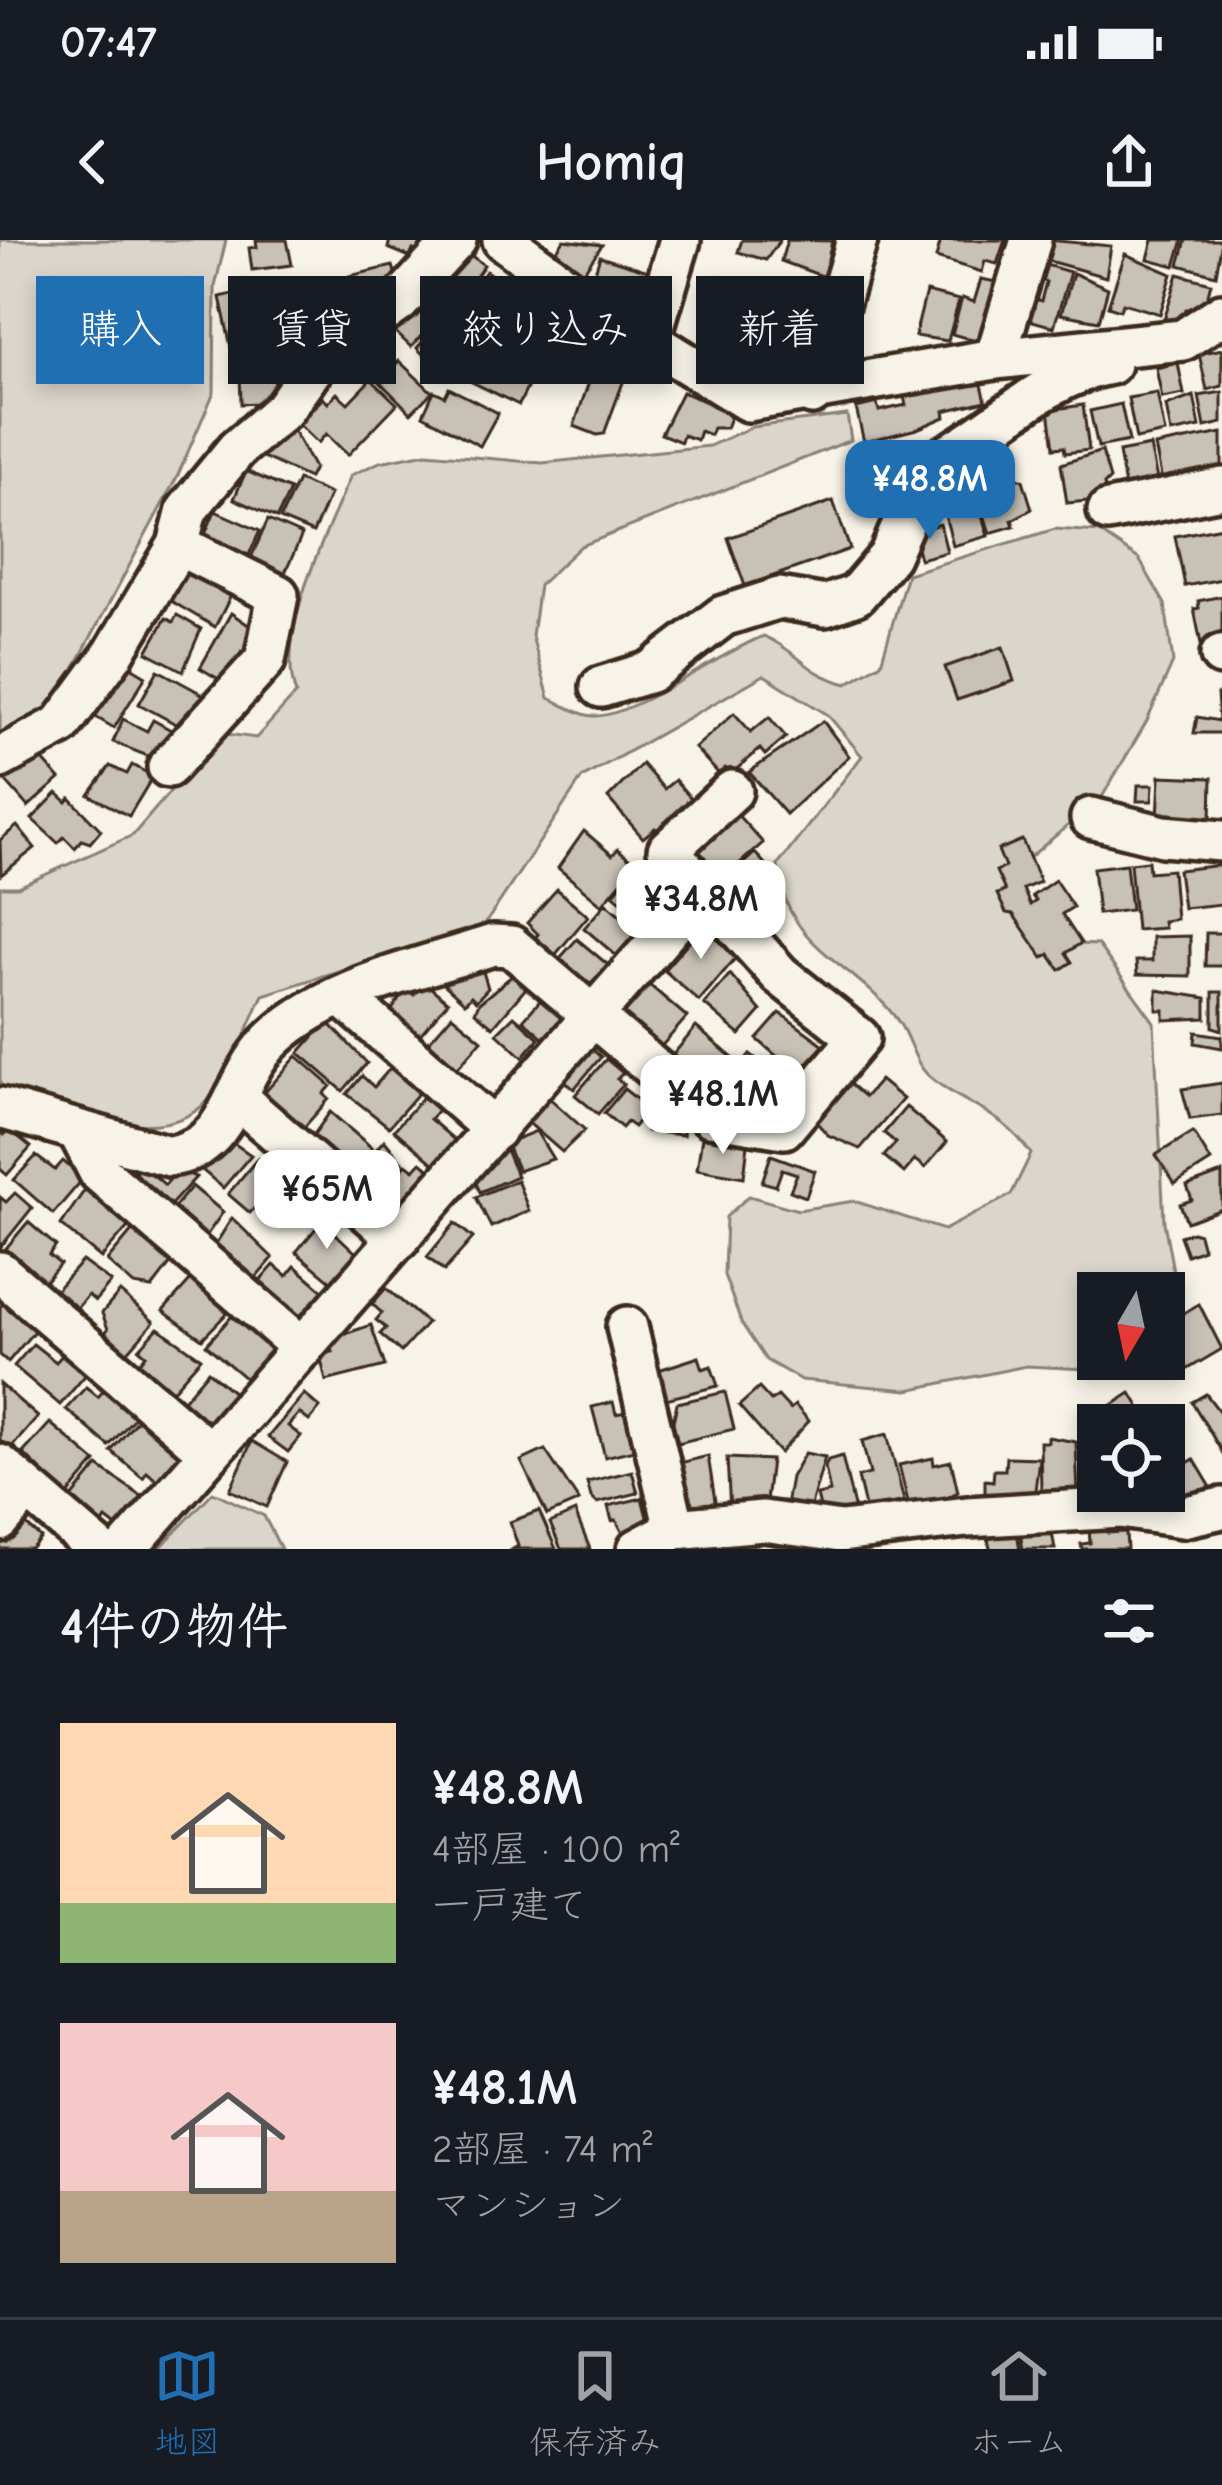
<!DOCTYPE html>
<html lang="ja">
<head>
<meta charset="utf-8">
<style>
	body { margin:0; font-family:"Comic Neue","Klee One",sans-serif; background:#242831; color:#f1f3f6; height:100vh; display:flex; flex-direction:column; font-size:45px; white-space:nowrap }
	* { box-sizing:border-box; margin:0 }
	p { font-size:39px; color:#9ea1a6 }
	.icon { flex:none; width:66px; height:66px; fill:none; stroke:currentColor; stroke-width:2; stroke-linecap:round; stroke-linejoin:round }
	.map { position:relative; height:1309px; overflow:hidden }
	.sheet { display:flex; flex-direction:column; background:#171b24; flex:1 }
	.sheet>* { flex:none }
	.guide { position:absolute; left:36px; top:36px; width:1152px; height:108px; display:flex; gap:24px }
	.needle { width:78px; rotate:189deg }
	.buttons { position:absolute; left:1077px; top:1032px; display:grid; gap:24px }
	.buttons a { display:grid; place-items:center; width:108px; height:108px; border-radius:0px; background:#171b24; box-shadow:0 6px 18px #0003; font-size:60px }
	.price { position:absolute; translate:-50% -102px; padding:0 27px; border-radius:24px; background:#fff; color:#222; font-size:39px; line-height:78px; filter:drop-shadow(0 3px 6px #0008) }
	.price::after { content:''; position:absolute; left:50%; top:72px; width:36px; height:27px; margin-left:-18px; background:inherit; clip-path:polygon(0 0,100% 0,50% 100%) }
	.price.current { background:#1f6fb2; color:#fff }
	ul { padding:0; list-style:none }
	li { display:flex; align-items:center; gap:36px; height:300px; padding:0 60px }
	li span { display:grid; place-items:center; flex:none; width:336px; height:240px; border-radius:0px; color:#555 }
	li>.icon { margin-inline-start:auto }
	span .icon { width:144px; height:144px; fill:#fffc; stroke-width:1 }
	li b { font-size:51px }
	h2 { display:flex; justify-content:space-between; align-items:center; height:144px; padding:0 60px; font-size:51px }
	.pill { padding:0 42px; border-radius:0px; background:#171b24; box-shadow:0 6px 18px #0003; font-size:42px; line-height:108px }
	.pill.current { background:#1f6fb2; color:#fff }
	.status { display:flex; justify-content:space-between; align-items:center; height:84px; padding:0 60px; background:#171b24; direction:ltr }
	.status svg { height:33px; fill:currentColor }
	header { display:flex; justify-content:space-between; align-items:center; height:156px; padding:0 60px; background:#171b24; font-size:54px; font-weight:700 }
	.tabs { display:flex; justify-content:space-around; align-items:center; height:168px; border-top:3px solid #363941; background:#171b24; font-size:33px; color:#9ea1a6 }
	.tabs a { display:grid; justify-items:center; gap:6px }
	.tabs .current { color:#1f6fb2 }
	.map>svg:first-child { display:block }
	.green { fill:#dbd6cb; stroke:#8b8074; stroke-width:3 }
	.building { fill:#c8c1b6; stroke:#3b2a1e; stroke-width:3 }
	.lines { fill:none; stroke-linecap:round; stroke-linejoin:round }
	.minor-casing { stroke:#3b2a1e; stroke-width:48 }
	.minor { stroke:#f7f3e8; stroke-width:39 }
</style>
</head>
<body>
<div class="status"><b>07:47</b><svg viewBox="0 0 49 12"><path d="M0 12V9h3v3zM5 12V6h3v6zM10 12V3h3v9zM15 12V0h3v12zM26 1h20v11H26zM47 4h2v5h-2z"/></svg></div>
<header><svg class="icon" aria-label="back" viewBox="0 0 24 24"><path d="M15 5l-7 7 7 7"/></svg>Homiq<svg class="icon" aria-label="share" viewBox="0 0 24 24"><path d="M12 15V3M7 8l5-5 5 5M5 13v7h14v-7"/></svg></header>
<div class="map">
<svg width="1222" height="1309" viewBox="0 0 1222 1309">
	<rect width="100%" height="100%" fill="#f7f3e8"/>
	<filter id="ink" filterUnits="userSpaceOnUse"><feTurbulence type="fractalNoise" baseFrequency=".00833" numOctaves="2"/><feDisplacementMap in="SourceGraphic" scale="24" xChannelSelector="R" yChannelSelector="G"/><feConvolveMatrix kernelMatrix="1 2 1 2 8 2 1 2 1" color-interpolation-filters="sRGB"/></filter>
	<g filter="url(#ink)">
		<!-- green -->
		<g class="green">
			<polygon points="0,0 226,0 215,47 214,152 177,237 56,462 0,506"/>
			<path d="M847,175L851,200L581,306L539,345L532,396L549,458C562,464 579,475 593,476C631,479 720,412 764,396C803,414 802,432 847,444L881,423L907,334L1055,289L1099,292L1139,319L1165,364L1173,422L1147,481L1102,557L1012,632L1036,702L1098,705L1154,782L1164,982L1176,1047L1164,1067V1053H1098V1119H1123L1105,1130L1026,1126L908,1150L801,1140L766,1120L742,1084L724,1035L726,977L749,956L798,970L854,961L944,990L1011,955L1031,914C999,868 968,869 930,837C914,824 910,797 898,781C855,721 784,709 778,625L862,516L828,475L764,435L582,538L485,684L263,755C247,787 234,830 212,856C162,917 60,865 0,847V647H18L133,595L220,493L256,498L296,454C274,392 327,294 351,235L380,222L426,213L542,223L709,206L752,187Z"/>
			<polygon points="213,1252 264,1276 281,1309 159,1309"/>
		</g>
		<!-- building -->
		<g class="building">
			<polygon points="256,0 287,0 292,25 252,30 249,8 257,7"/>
			<polygon points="436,0 428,2 423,14 413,10 410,17 388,8 390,0"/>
			<polygon points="564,0 602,5 578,40 550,20"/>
			<polygon points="742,0 780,0 766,20 738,12"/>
			<polygon points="787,0 832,1 829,14 836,16 830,39 781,21"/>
			<polygon points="941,0 1005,0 997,24 985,21 982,32 936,18"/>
			<polygon points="1048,0 1111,6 1106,37 1038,18"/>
			<polygon points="1153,0 1183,0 1175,26 1148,19"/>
			<polygon points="1186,0 1222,0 1216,35 1179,25"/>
			<polygon points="462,9 484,25 459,61 436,44"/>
			<polygon points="1125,14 1172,34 1160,74 1123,63 1120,70 1108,66"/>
			<polygon points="600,16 658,34 648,68 631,63 629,68 589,50"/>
			<polygon points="1036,22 1070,32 1054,87 1018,77 1024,56 1041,61 1046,42 1031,38"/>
			<polygon points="393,26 399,45 383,49 385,58 358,70 349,36"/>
			<polygon points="486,31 508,47 482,84 460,68"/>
			<polygon points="1073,33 1108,48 1099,81 1061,74"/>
			<polygon points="1178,34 1211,43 1204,70 1186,69 1182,85 1164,80"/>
			<polygon points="981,39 1001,43 983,103 952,94 962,58 974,62"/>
			<polygon points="529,43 574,78 557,100 512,66"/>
			<polygon points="245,51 259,110 233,116 220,57"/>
			<polygon points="291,51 292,68 329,66 331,95 316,95 316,103 268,105 266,53"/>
			<polygon points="926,52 959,60 948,101 915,96"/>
			<polygon points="417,62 437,81 411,107 390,87"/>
			<polygon points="446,75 479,93 443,135 417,108"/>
			<polygon points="745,80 800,97 792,123 787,121 785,129 735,115"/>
			<polygon points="494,98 539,123 519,165 472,142"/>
			<polygon points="602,103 621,110 617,121 629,126 604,194 597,195 574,186"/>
			<polygon points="1222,109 1222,146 1207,150 1199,114"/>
			<polygon points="399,121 432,152 411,173 379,141"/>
			<polygon points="1178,123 1184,154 1162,158 1156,128"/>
			<polygon points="274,129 275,153 258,163 241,164 240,131"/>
			<polygon points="980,137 986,161 944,171 945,177 917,189 864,202 856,168 877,163 879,171 906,165 904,157 916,154 915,150"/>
			<polygon points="371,139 397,164 348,215 326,194 318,203 298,184 323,158 328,163 337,153 348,163"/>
			<polygon points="449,148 498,173 480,206 423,175 434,151 445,156"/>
			<polygon points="682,152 732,172 726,188 713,188 710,195 700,191 697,200 683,195 681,202 661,194"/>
			<polygon points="1222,152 1222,183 1205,187 1199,156"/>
			<polygon points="1157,153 1165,193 1136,199 1128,158"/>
			<polygon points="1194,156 1200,187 1171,193 1166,166"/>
			<polygon points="1121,164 1129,201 1098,207 1090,171"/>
			<polygon points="1083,165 1089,210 1065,213 1064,207 1054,208 1049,170"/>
			<polygon points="281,184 293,190 314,228 309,238 261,216"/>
			<polygon points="1222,193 1222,235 1162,241 1155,206"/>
			<polygon points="1150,206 1160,253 1127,259 1119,212"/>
			<polygon points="1102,211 1110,239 1104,245 1108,259 1067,263 1061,224"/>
			<polygon points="246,231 290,250 277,278 234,259"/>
			<polygon points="1016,237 1023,240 1032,269 1012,280 1014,286 990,293 975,247"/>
			<polygon points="298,240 330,254 313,293 280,279"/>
			<polygon points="975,251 988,296 953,306 941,260"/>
			<polygon points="833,261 850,309 745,346 728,298"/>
			<polygon points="215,271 260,291 247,319 203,299"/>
			<polygon points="268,280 302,295 284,335 250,320"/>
			<polygon points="940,284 947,312 920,319 913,291"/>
			<polygon points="1222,287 1222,339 1185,346 1175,296"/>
			<polygon points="187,333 233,352 215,387 171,361"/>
			<polygon points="1222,356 1222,405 1201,404 1194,369 1199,368 1198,361"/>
			<polygon points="231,373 260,393 227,444 200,428"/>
			<polygon points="177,375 201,389 183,431 147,412 166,378 173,382"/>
			<polygon points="1003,407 1014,441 957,460 945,427"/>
			<polygon points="121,421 146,436 114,488 89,473"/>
			<polygon points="158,430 204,455 185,489 139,464"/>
			<polygon points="1217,454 1222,454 1222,493 1194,493 1197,477 1219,481"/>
			<polygon points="734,473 751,492 769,477 786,497 765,515 760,509 731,534 725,528 719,534 695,508"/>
			<polygon points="123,479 147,491 153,480 171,490 164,514 157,510 152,518 113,502"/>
			<polygon points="823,481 849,516 786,574 749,532"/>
			<polygon points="40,517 60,539 28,567 0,535 13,519 23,531"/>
			<polygon points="642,524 664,549 675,540 695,563 660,593 655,588 643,598 608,558"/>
			<polygon points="132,525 153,536 129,576 89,555 110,526 127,534"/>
			<polygon points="1160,536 1212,538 1211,581 1158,579"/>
			<polygon points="1138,545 1153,545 1152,561 1137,561"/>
			<polygon points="57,553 67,562 70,558 101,590 90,603 82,600 75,608 64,597 58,603 32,579"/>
			<polygon points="735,572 763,603 721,640 693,610"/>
			<polygon points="17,586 35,608 1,635 0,600"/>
			<polygon points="584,591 612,615 618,609 636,624 602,665 558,628"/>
			<polygon points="1022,600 1040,642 1023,649 1030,665 1036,661 1032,656 1055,640 1073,667 1062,674 1081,703 1066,713 1072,722 1060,730 1049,714 1043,718 1013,674 1006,673 997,654 1005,651 996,631 1005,627 998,610"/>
			<polygon points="755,613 766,625 733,661 719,645"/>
			<polygon points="1148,621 1149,632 1172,630 1176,679 1163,681 1164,688 1136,690 1130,623"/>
			<polygon points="1126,624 1131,670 1098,674 1093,628"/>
			<polygon points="1222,625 1222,664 1183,668 1178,630"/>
			<polygon points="637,626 673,655 649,684 613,654"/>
			<polygon points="557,649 588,676 551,720 531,703 538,694 527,683"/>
			<polygon points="606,663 640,692 619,718 584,688"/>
			<polygon points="704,684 739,714 699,761 664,730"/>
			<polygon points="1206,693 1222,693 1222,726 1205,726"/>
			<polygon points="1190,696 1190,736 1137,735 1136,721 1152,721 1152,697"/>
			<polygon points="577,699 613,729 590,755 551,728"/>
			<polygon points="481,725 488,748 476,761 471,756 465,763 436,737"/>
			<polygon points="730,734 761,771 740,795 704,764"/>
			<polygon points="513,735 527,747 493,787 475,772 479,763"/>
			<polygon points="646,742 687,777 659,809 625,779 623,770"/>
			<polygon points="425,743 448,762 412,804 385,781 406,748 414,755"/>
			<polygon points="1157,750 1206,758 1206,778 1164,780 1164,770 1157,770"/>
			<polygon points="1213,752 1222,752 1222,790 1213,787"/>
			<polygon points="544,756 568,776 546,800 523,780"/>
			<polygon points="780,773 824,805 797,834 757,799"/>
			<polygon points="452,775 482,800 451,835 425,806"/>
			<polygon points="514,776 539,798 523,817 497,793"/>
			<polygon points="327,781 367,823 343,851 299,813"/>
			<polygon points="696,787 734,819 709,847 671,817"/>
			<polygon points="1196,792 1222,796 1222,808 1195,803"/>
			<polygon points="587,805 601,817 574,849 559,837"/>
			<polygon points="750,814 775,834 746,868 721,847"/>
			<polygon points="297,816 331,846 324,854 329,859 299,893 259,859"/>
			<polygon points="606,819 623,833 617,839 624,844 598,874 575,855"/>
			<polygon points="393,825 422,849 389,887 347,854 362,836 374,847"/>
			<polygon points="839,835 865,857 880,840 903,859 860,909 828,895 807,872"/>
			<polygon points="1222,843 1222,875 1190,879 1182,849"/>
			<polygon points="624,849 643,864 638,870 644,874 634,887 627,882 622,888 604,873"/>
			<polygon points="546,855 585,890 562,912 524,879"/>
			<polygon points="423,857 438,870 430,879 458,903 441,930 394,890"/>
			<polygon points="648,865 678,868 677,875 685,876 683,895 646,891"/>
			<polygon points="906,867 947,902 925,928 915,920 904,933 884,916 896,903 884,893"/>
			<polygon points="330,872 372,908 349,934 310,900"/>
			<polygon points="9,889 31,907 7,935 0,929 0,891 4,895"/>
			<polygon points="536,891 553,919 518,931 506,903"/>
			<polygon points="1193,892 1211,921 1175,944 1156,915"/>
			<polygon points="702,897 748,904 744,937 697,929"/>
			<polygon points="384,900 403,923 377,953 363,941 374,928 366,921"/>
			<polygon points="232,902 251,915 223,948 202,930"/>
			<polygon points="506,910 517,936 480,952 474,939 481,926"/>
			<polygon points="771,915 815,931 806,957 790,951 797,934 782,929 776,946 762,942"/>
			<polygon points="36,916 55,930 63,921 83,939 53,974 14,940"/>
			<polygon points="258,918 281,938 250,973 228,954"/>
			<polygon points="421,922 439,937 400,977 377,958 406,924 414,930"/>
			<polygon points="142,925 165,945 178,930 196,937 166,970 127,942"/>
			<polygon points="1222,933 1222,969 1187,982 1180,964 1192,960 1187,946"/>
			<polygon points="517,940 529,971 491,987 476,957"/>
			<polygon points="192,946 223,972 206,996 172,970"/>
			<polygon points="86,948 134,980 101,1018 61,985"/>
			<polygon points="15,953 32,968 0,1008 0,957 6,962"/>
			<polygon points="232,978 273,1018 249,1046 210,1013"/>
			<polygon points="322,981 357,1014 333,1043 296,1012"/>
			<polygon points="28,982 56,1006 49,1015 60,1024 41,1046 2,1013"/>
			<polygon points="455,983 473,998 444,1031 427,1017"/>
			<polygon points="132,991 175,1018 152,1048 134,1045 107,1021"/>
			<polygon points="1192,992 1199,994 1203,1009 1187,1015 1180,996"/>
			<polygon points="82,1021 111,1042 95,1061 88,1055 77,1068 56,1050"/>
			<polygon points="274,1025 287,1036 295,1026 326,1053 301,1081 294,1074 290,1080 253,1049"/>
			<polygon points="191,1040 233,1067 202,1099 163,1071"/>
			<polygon points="386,1048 427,1083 401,1112 380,1094 386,1088 376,1080 382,1073 372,1064"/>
			<polygon points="120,1052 154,1082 125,1115 101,1098 108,1089 102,1073"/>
			<polygon points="8,1057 30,1076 25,1081 35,1090 8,1122 0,1115 0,1067"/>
			<polygon points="1199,1064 1222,1109 1183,1132 1164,1100 1164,1084"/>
			<polygon points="232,1076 277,1114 252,1144 206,1105"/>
			<polygon points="371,1085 385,1126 326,1141 320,1115 333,1112 330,1099"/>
			<polygon points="158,1088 201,1118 165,1159 136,1128 146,1115 139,1109"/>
			<polygon points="33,1104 56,1122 67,1110 88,1132 60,1165 14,1126"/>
			<polygon points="699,1117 703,1129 711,1126 718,1146 658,1161 649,1133"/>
			<polygon points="208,1131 235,1154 205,1189 178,1166"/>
			<polygon points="0,1144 38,1177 10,1209 0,1200"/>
			<polygon points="86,1147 98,1157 104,1150 135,1177 109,1206 66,1169"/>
			<polygon points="759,1148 771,1161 778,1156 790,1169 795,1165 809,1181 780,1213 739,1166"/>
			<polygon points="725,1152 734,1189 678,1203 673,1182 677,1163"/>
			<polygon points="1131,1153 1149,1183 1100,1185 1107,1178 1103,1171"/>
			<polygon points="304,1154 320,1168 309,1181 299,1173 288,1186 301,1196 288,1212 268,1197"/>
			<polygon points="1206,1154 1222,1175 1222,1212 1192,1162"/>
			<polygon points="613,1162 616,1174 625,1172 634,1210 605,1217 592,1167"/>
			<polygon points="138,1179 185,1220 159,1242 147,1232 143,1238 111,1211"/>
			<polygon points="50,1183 96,1222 67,1256 23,1213"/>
			<polygon points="887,1194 904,1261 866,1271 858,1237 870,1234 862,1201"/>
			<polygon points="1048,1197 1076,1202 1078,1254 1041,1254 1040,1202 1048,1202"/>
			<polygon points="252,1201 287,1222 267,1267 230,1250"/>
			<polygon points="545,1210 579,1261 547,1275 521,1221"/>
			<polygon points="805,1213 825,1217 808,1276 785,1271 791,1237"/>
			<polygon points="708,1216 716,1267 686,1274 671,1225"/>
			<polygon points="842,1216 856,1275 823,1280 817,1255 830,1252 825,1227 828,1220"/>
			<polygon points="1006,1217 1039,1218 1034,1259 985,1258 985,1240 993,1241 994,1230 1005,1230"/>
			<polygon points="727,1218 771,1220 765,1269 730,1271"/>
			<polygon points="933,1218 934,1225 951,1221 958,1252 911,1274 899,1225"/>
			<polygon points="1194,1219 1212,1249 1190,1261 1161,1255 1164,1237"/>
			<polygon points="98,1226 144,1258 120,1290 106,1279 100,1288 71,1259"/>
			<polygon points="632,1231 638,1253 597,1263 591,1257 587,1242"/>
			<polygon points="642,1258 650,1289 624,1295 616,1280 612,1281 608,1266"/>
			<polygon points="539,1271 556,1309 513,1309 518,1306 510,1282"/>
			<polygon points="575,1272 590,1309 561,1309 550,1283"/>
			<polygon points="18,1278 41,1298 31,1309 0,1309 0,1299"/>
			<polygon points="1108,1286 1108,1293 1126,1292 1127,1309 1082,1309 1081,1304 1090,1303 1089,1288"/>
			<polygon points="1051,1287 1055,1309 1023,1309 1020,1294"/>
			<polygon points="1017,1293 1020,1309 990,1309 988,1299"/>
		</g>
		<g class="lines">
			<!-- minor casing -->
			<g class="minor-casing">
				<g id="minor">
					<polyline points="503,0 584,60 748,161 995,119 1183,100 1222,74"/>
					<polyline points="649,102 680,0"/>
					<polyline points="995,119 1031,0"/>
					<polyline points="812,154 857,0"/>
					<polyline points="1108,271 1222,248"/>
					<polyline points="1221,415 1222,415"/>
					<path d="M601,447L650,432L723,376L779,358L825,366L856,355L889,316L929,225C991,196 1043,135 1110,124"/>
					<polyline points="0,518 61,485 114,413 178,305 187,270 237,209 284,169 321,117 399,62 456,0"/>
					<polyline points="168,527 265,420 278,355 178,305"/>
					<polyline points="1091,578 1163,596 1222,601"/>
					<polyline points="343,757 495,890"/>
					<polyline points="237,858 399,999"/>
					<path d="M0,868L169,916C232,908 230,845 267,805C321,747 421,729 493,705L511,706L710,876L784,888L859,798L780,735L668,610L732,551"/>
					<polyline points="79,893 99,932 303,1108"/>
					<polyline points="0,1032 210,1213"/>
					<polyline points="627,1087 675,1289"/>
					<polyline points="0,1225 98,1309"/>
					<polyline points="0,1281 27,1249"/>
					<polyline points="126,1309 703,650"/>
					<polyline points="638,1309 675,1289 763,1281 841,1292 967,1277 1121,1268 1182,1277 1222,1268"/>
				</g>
			</g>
			<!-- minor -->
			<use href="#minor" class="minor"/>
		</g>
	</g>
</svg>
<div class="buttons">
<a><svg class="needle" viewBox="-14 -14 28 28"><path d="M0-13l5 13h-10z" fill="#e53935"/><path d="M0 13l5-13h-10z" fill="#9ea1a6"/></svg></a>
<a><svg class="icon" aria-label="locate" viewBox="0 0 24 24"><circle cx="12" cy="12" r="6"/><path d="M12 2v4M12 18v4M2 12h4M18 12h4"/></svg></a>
</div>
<b class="price current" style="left:930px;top:302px">¥48.8M</b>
<b class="price" style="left:701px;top:722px">¥34.8M</b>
<b class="price" style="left:723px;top:917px">¥48.1M</b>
<b class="price" style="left:327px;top:1012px">¥65M</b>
<div class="guide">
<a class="pill current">購入</a>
<a class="pill">賃貸</a>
<a class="pill">絞り込み</a>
<a class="pill">新着</a>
</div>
</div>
<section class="sheet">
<h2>4件の物件<svg class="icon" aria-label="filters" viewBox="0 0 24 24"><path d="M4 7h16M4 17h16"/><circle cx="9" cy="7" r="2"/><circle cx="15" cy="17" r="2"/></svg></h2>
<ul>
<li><span style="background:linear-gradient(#ffd9b3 75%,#8fb573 0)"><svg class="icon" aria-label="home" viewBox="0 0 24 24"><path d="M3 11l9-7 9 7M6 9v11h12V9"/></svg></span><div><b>¥48.8M</b><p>4部屋 · 100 m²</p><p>一戸建て</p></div></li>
<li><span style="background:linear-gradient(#f6c9c9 70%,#b9a48a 0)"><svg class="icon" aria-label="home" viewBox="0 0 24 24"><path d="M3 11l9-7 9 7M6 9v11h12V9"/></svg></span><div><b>¥48.1M</b><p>2部屋 · 74 m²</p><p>マンション</p></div></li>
</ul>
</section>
<nav class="tabs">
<a class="current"><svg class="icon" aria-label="map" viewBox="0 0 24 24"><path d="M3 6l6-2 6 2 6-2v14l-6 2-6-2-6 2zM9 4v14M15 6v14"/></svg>地図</a>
<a><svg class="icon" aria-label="saved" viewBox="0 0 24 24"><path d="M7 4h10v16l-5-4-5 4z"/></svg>保存済み</a>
<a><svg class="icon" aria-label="home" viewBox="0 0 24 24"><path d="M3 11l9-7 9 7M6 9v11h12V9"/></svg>ホーム</a>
</nav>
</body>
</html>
